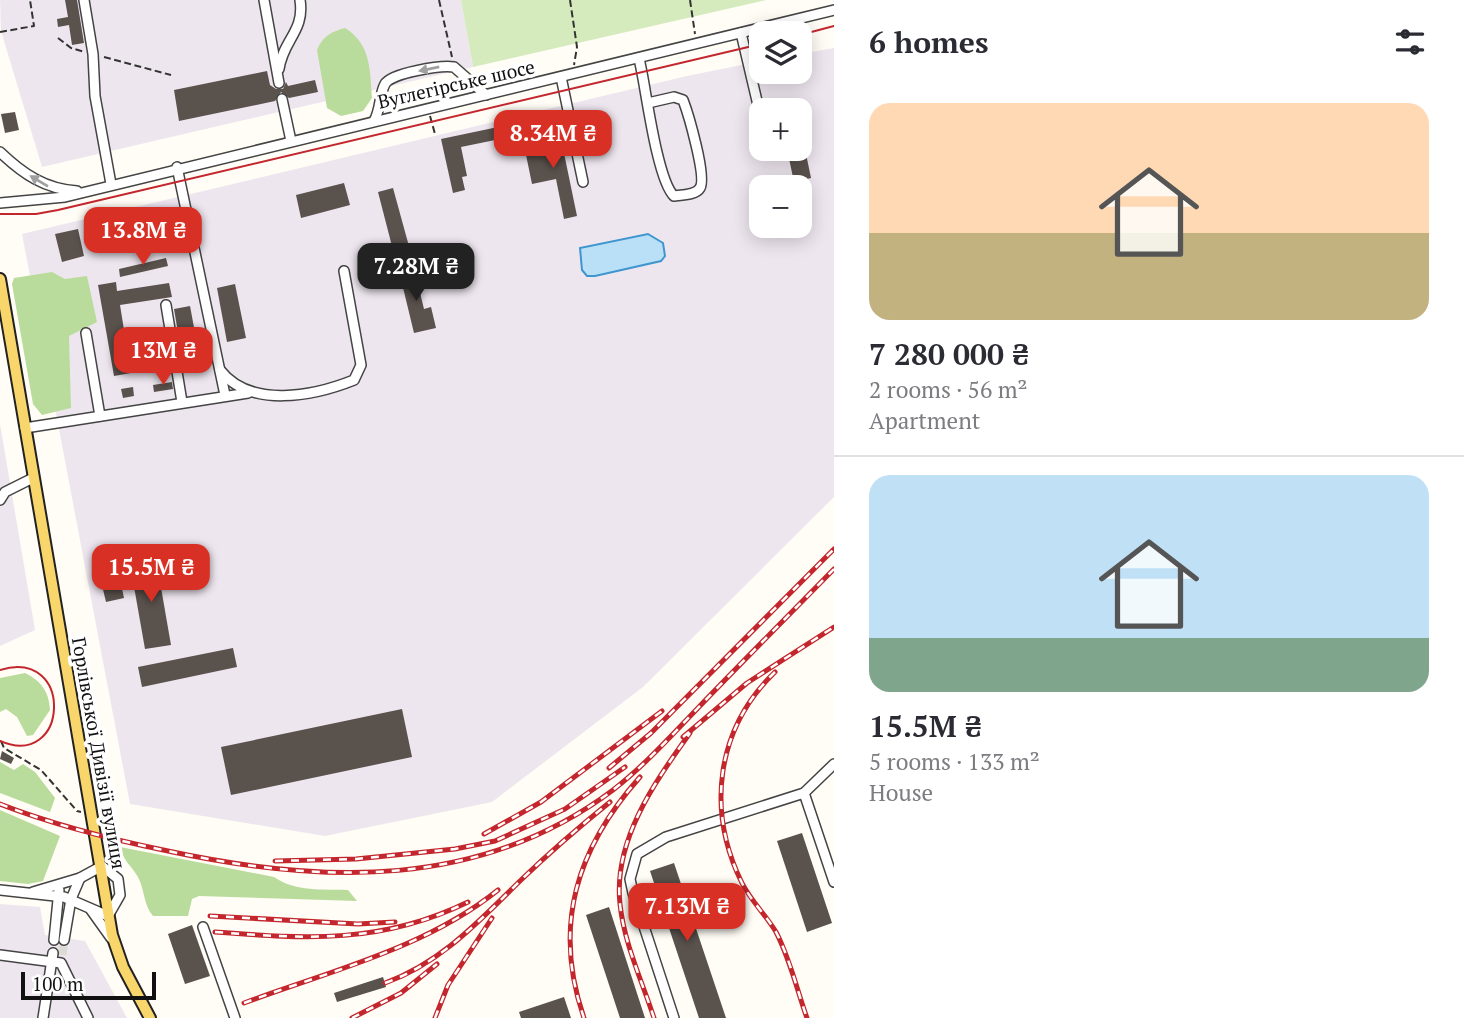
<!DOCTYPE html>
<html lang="en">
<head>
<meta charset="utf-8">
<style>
	body { margin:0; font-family:"PT Serif",serif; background:#f7f7f7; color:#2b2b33; height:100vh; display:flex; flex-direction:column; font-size:26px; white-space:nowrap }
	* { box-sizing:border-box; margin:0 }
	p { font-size:23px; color:#7c7c81 }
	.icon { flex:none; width:38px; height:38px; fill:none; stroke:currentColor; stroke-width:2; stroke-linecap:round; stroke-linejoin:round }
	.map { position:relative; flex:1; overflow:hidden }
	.details { display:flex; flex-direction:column; background:#fff; width:630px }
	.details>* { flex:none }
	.controls { position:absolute; left:749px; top:21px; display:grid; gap:14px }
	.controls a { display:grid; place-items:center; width:63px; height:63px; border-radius:14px; background:#fff; box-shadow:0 4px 18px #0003; font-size:35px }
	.scale { position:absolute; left:21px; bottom:18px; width:135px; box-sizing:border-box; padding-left:7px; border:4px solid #111; border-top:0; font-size:19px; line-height:24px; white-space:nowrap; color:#111; -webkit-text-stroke:5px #fff; paint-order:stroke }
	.price { position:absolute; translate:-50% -60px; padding:0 16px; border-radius:14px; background:#d93025; color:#fff; font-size:23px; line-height:46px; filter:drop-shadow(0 2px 4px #0008) }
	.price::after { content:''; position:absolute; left:50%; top:42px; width:21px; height:16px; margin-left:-10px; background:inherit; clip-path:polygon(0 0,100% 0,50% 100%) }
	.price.on { background:#222; color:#fff }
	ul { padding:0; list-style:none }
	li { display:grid; align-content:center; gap:14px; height:371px; padding:0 35px }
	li+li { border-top:2px solid #e1e1e2 }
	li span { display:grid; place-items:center; height:217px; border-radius:21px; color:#555 }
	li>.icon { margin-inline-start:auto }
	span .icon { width:126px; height:126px; fill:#fffc; stroke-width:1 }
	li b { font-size:30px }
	h2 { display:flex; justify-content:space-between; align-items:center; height:84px; padding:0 35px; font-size:30px }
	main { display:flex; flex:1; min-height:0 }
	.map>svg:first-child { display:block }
	.industrial { fill:#eee6ef; fill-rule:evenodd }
	.green { fill:#d5ebbd }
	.forest { fill:#b9dc9c }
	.water { fill:#b9e0f7; stroke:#3f96cf; stroke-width:2 }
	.building { fill:#5a524d }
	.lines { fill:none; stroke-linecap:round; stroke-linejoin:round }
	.minor-tunnel { stroke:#dbdad3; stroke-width:9; stroke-dasharray:9 4.5; stroke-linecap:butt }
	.minor-casing { stroke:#444; stroke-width:12 }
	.major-casing { stroke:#222; stroke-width:14 }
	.path { stroke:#333; stroke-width:2; stroke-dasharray:7 3.5; stroke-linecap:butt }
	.minor { stroke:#fff; stroke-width:9 }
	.major { stroke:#f9d66b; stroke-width:10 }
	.tram { stroke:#c4262e; stroke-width:2 }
	.rail-casing { stroke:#c4262e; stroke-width:5 }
	.rail { stroke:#fff; stroke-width:2.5; stroke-dasharray:8; stroke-linecap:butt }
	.oneway { fill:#a0a0a0 }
	.labels { text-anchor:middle; stroke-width:7; stroke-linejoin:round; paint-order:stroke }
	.street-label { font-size:19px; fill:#111; stroke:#fff }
</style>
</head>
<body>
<main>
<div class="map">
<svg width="834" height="1018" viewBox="0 0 834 1018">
	<rect width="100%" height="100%" fill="#fffdf5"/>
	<!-- industrial -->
	<g class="industrial">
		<polygon points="0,0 461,0 473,67 42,167 1,31"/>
		<path d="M834,48V497L643,687L492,802L325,836L130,804L22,234L687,76L761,61V72H800V54ZM761,110H800V149H761ZM761,187H800V226H761Z"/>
		<polygon points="0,424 35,630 0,646"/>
		<polygon points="0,904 40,907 45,935 85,941 127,1018 0,1018"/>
	</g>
	<!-- green -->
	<polygon class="green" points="461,0 766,0 473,67"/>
	<!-- forest -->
	<g class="forest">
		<path d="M345,28C371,44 370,70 372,98L363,111L341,116L327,108L317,50C322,37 332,31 345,28Z"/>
		<polygon points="52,272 65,279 87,276 97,322 69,336 71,408 42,415 33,404 12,284 14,278"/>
		<path d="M25,673C41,681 49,691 50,710L33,735L27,736L17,717L6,709L0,712V678Z"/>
		<polygon points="0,762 14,770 23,764 35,772 55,798 50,812 0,793"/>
		<polygon points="0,810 60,836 43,881 28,884 0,881"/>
		<path d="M120,847L274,877C295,892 324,889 348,890L357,901L199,896L192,899L188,916H153C143,904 145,890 138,877C132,866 123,861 120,847Z"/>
	</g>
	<!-- water -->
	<polygon class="water" points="648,234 663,243 665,256 661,261 595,276 587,276 582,270 580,248"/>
	<!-- building -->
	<g class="building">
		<polygon points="65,0 77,0 84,43 72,45 69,25 58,27 57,19 68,17"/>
		<polygon points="267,71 270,85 276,89 283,89 286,82 288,86 315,80 318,92 289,98 281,92 275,101 179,121 174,90"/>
		<polygon points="15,112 19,130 5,133 1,114"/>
		<polygon points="498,127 500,139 461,147 467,176 462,177 465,190 453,193 441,139"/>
		<polygon points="559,129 577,216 564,219 556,179 532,184 525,150 548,145 546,131"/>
		<polygon points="787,149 805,149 811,178 794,182"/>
		<polygon points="344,183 350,205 301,218 296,195"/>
		<polygon points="393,188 410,250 394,254 378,192"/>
		<polygon points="179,210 183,228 151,235 147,217"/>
		<polygon points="78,229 84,256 62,262 55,234"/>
		<polygon points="166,258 168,266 120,277 119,269"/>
		<polygon points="414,268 424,309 431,307 436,328 414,333 399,271"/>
		<polygon points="116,282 117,291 169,283 172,297 120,305 131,373 114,376 98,285"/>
		<polygon points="235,284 246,338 227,342 217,288"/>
		<polygon points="190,306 200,359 183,362 174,309"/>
		<polygon points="172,382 173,389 154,392 153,385"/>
		<polygon points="133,387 134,396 123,398 121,389"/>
		<polygon points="156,559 171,645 145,649 130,564"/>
		<polygon points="116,560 124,598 106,602 97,564"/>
		<polygon points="233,648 237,667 142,687 138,667"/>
		<polygon points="402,709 412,757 231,795 221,747"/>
		<polygon points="2,751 14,758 11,764 0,759"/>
		<polygon points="802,833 832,923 807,932 777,841"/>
		<polygon points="674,863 726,1018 699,1018 650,871"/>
		<polygon points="609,907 645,1018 620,1018 586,915"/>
		<polygon points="192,925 210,976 185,984 168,934"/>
		<polygon points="383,977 386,987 337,1002 334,993"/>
		<polygon points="564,997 571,1018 521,1018 519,1012"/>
	</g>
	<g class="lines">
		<!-- minor-tunnel -->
		<polyline class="minor-tunnel" points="62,955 64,940"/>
		<!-- minor casing -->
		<g class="minor-casing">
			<g id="minor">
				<polyline points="84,0 93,54 95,96 111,184"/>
				<polyline points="264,0 279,83"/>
				<polyline points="741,33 761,118"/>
				<path d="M639,58L642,73C647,98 658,181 674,196C682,195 696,195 700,188C707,177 688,113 683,100L674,97L648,103"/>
				<path d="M279,69C283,40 305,31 300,0"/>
				<polyline points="561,77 583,182"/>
				<polyline points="282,99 291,141"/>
				<path d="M374,121C381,109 379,95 385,84C391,73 441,65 454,67L486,95"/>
				<path d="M0,152C23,174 45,189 77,191"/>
				<polyline points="177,167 225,395"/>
				<polyline points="0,203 65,197 834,10"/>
				<polyline points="166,305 182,402"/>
				<polyline points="86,333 100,416"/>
				<path d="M220,370C250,409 314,396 354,380L361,365L344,271"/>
				<polyline points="25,428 248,393"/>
				<polyline points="0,500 5,492 33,478"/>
				<polyline points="804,793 834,882"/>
				<polyline points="0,890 64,897 108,916 120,895 118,879 102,866 80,878 33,892"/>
				<polyline points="91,910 111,938"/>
				<polyline points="203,927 235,1018"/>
				<polyline points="54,940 59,890"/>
				<polyline points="64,940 71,899 80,878"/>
				<polyline points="0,955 61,963 88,1018"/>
				<polyline points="43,1018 53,953"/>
				<polyline points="674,1018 633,893 630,879 637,854 666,837 804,793 834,764"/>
			</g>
		</g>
		<!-- major casing -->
		<g class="major-casing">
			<polyline id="major" points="0,279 112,935 123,967 150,1018"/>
		</g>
		<!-- path -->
		<g class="path">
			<polyline points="439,0 452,57"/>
			<polyline points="570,0 577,47 574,65"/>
			<polyline points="690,0 695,34"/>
			<polyline points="0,32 34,26 30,0"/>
			<polyline points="58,38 71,48 85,52"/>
			<polyline points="104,57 171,75"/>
			<polyline points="430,116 435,134"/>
			<polyline points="1,741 4,748 41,770 77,811 81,812"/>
		</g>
		<!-- minor -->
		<use href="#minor" class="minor"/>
		<!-- major -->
		<use href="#major" class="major"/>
		<!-- tram -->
		<g class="tram">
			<polyline points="800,35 834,26"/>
			<polyline points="0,214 36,214 58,210 761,44"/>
			<path d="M0,670C75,647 69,771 0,741"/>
		</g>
		<!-- rail casing -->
		<g class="rail-casing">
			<g id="rail">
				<path d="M775,672C716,729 706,810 742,883C751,901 766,915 776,932C790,959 797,990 807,1018"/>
				<polyline points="683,737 747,683 834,627"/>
				<polyline points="609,768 651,733 834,549"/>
				<path d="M0,804C54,825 110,839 168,851C322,884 480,890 613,790C644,766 670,737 697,709C742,662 788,616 834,569"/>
				<polyline points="484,834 541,802 662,711"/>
				<polyline points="275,861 356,859 455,849 495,841 565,809 625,767"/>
				<polyline points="210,916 358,924 395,922"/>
				<path d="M215,932C308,939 382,944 468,902"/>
				<path d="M385,983C441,963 479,921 521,880C549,853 579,827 610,802"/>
				<path d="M244,1003C330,971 426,948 498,890"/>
				<polyline points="352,1018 401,993 437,964"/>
				<polyline points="435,1018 448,985 492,918"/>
				<path d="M584,1018C552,925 577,848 640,777"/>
				<path d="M654,1018C642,981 624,943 620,904C613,840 655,782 690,733"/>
			</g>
		</g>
		<!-- rail -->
		<use href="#rail" class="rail"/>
	</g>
	<!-- one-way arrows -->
	<defs><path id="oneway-solid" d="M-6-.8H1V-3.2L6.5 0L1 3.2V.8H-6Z" transform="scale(1.75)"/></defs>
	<g class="oneway">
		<use href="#oneway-solid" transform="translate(429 69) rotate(168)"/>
		<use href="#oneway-solid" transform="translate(39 181) rotate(-149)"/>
	</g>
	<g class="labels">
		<!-- street labels -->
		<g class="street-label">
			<text transform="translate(456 84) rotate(-13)" y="7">Вуглегірське шосе</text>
			<text transform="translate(99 753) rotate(80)" y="7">Горлівської Дивізії вулиця</text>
		</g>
	</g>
</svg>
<div class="controls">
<a><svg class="icon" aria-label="layers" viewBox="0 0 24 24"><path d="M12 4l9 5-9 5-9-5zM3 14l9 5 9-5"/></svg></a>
<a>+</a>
<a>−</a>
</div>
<div class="scale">100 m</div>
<b class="price" style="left:553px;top:170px">8.34M ₴</b>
<b class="price" style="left:143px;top:267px">13.8M ₴</b>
<b class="price on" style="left:416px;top:303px">7.28M ₴</b>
<b class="price" style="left:163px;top:387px">13M ₴</b>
<b class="price" style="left:151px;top:604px">15.5M ₴</b>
<b class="price" style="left:687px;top:943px">7.13M ₴</b>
</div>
<section class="details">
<h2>6 homes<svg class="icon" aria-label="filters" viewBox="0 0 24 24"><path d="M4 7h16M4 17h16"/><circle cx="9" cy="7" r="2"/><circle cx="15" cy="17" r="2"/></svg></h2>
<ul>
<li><span style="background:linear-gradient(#ffd9b3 60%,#c2b280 0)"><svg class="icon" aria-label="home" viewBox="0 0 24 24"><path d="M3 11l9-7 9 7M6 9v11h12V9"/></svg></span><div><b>7 280 000 ₴</b><p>2 rooms · 56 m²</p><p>Apartment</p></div></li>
<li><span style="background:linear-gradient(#bfe0f5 75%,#7fa58c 0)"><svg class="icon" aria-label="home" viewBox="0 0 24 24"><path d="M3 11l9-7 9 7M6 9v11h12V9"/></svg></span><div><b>15.5M ₴</b><p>5 rooms · 133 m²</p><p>House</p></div></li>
</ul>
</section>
</main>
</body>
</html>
